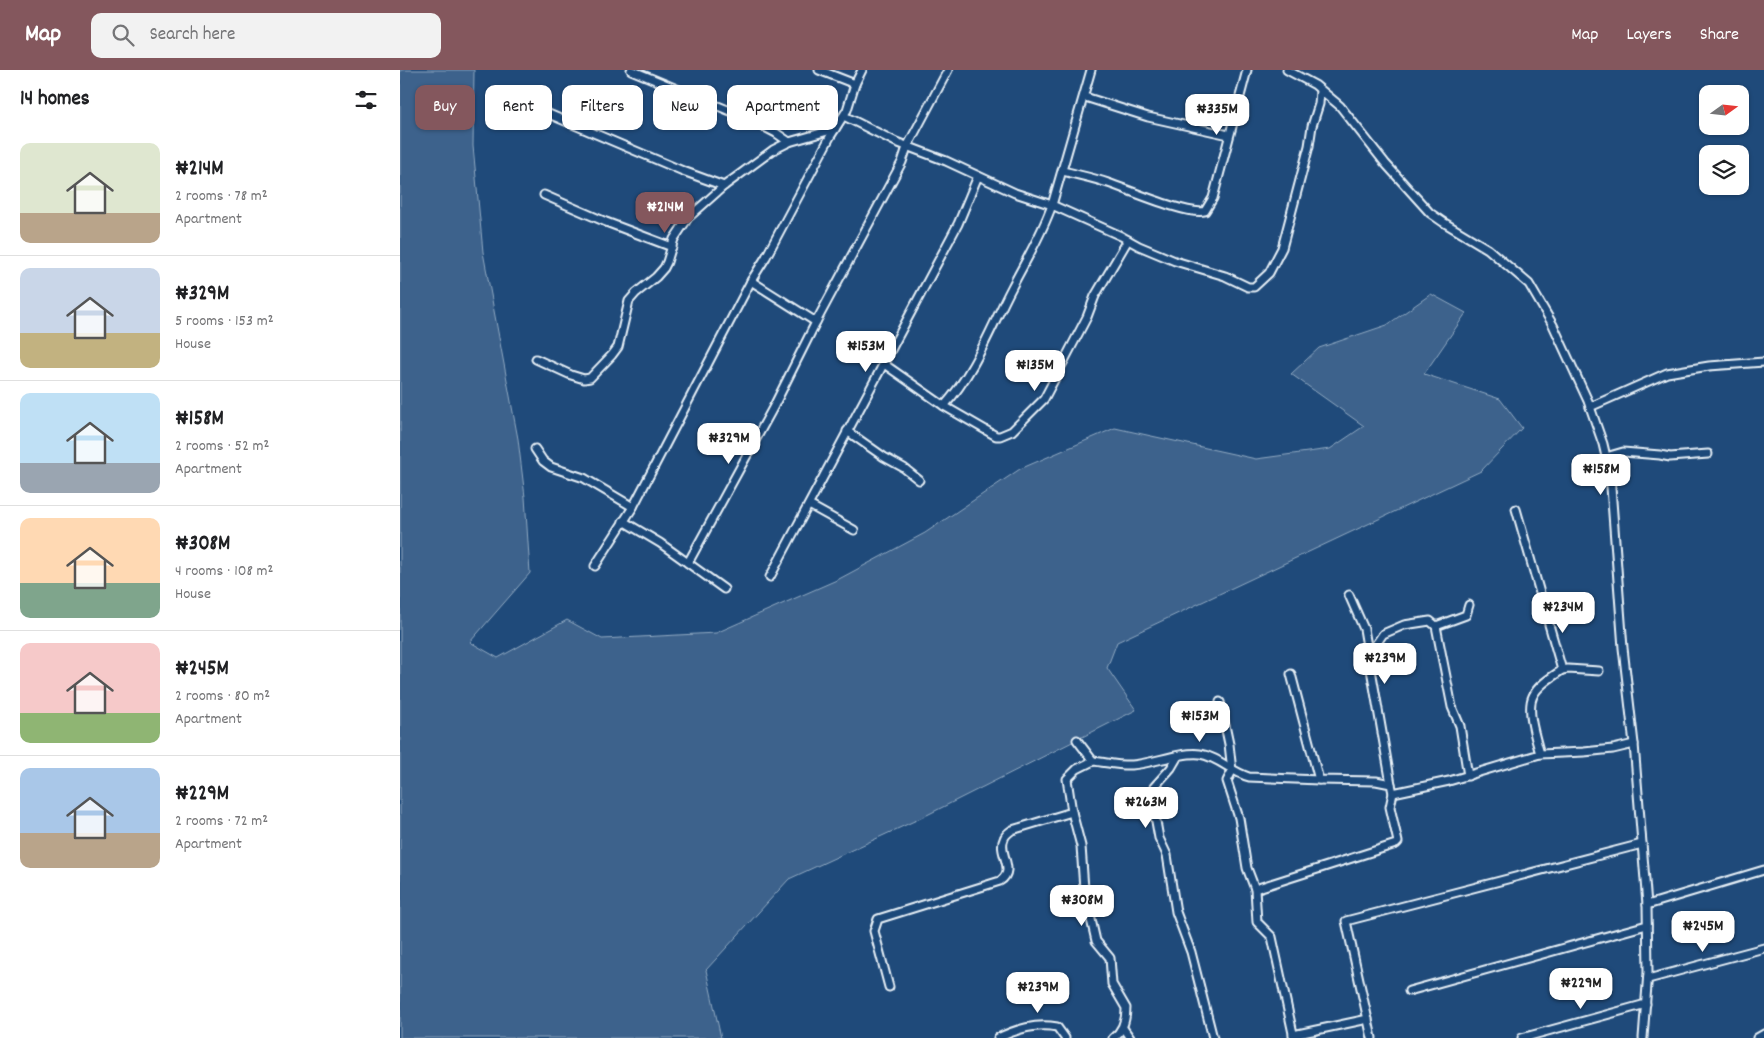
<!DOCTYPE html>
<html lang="en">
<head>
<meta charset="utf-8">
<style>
	body { margin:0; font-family:Dekko,sans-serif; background:#f2f2f2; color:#202124; height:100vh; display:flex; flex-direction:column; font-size:19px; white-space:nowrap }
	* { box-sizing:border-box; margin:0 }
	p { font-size:16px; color:#757577 }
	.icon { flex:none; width:28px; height:28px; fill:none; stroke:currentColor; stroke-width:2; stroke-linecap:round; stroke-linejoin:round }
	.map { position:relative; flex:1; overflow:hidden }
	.details { display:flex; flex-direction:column; background:#fff; width:400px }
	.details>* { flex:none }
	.guide { position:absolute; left:15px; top:15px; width:475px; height:45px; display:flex; gap:10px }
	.needle { width:32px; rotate:75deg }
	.buttons { position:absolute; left:1299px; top:15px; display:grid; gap:10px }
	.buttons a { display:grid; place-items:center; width:50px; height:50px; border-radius:10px; background:#fff; box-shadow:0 1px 4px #0004; font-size:25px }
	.price { position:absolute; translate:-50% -42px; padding:0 11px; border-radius:10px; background:#fff; color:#222; font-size:16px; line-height:32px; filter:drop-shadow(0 1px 2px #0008) }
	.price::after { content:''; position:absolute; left:50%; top:30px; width:15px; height:11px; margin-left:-8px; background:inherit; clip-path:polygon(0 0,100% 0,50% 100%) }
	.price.on { background:#84575d; color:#fff }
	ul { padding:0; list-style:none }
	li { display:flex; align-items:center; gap:15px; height:125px; padding:0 20px }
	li+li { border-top:1px solid #e0e0e0 }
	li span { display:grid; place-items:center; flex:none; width:140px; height:100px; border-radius:10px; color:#555 }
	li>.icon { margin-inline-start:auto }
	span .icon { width:60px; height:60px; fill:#fffc; stroke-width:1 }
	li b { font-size:21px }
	h2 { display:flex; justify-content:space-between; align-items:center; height:60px; padding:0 20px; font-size:21px }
	.pill { padding:0 18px; border-radius:10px; background:#fff; box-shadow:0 1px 4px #0004; font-size:18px; line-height:45px }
	.pill.on { background:#84575d; color:#fff }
	header { display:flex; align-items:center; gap:30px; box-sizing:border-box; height:70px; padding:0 25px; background:#84575d; color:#fff }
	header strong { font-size:24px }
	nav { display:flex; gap:28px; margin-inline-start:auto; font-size:18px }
	.search { width:350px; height:45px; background:#f2f2f2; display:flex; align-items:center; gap:12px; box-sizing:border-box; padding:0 18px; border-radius:10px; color:#757577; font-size:19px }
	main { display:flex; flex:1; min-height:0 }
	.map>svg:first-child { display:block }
	.green { fill:#3c628c; stroke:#92aac2 }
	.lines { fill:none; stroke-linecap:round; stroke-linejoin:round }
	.minor-casing { stroke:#e8f1f8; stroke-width:11 }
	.minor { stroke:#1f4a7a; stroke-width:7 }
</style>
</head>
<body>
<header>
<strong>Map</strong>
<div class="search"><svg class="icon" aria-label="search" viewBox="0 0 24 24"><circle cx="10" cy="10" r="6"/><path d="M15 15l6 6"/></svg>Search here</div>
<nav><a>Map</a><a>Layers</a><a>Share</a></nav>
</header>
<main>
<section class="details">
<h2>14 homes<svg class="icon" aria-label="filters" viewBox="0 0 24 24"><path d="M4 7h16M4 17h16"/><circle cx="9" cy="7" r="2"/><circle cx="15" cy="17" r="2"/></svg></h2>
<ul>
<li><span style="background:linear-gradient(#dfe7d0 70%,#b9a48a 0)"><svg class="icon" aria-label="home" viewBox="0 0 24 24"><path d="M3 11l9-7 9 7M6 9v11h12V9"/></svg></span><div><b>₦214M</b><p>2 rooms · 78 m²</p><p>Apartment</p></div></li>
<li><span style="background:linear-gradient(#c9d6e8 65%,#c2b280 0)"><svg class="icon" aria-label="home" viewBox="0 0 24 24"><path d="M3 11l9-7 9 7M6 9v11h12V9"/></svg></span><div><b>₦329M</b><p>5 rooms · 153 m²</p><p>House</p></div></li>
<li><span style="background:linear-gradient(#bfe0f5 70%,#9aa5b1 0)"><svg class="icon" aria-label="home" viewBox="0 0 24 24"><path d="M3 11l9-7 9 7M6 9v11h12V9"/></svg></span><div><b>₦158M</b><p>2 rooms · 52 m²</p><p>Apartment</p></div></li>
<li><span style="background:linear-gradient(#ffd9b3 65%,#7fa58c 0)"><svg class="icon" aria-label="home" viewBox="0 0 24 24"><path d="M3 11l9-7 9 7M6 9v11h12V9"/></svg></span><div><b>₦308M</b><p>4 rooms · 108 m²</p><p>House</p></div></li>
<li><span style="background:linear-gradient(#f6c9c9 70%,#8fb573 0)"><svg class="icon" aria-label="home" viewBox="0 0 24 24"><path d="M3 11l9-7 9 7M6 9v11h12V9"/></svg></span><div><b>₦245M</b><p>2 rooms · 80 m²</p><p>Apartment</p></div></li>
<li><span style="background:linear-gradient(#a9c7e8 65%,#b9a48a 0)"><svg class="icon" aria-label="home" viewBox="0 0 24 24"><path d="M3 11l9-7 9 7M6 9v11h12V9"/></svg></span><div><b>₦229M</b><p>2 rooms · 72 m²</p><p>Apartment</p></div></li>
</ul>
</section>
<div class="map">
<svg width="1364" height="968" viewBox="0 0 1364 968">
	<rect width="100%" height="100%" fill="#1f4a7a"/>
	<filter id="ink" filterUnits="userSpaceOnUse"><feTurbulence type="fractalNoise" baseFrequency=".02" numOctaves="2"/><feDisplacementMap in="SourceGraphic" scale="10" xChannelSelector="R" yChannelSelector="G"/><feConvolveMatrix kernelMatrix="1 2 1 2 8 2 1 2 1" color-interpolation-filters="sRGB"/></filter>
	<g filter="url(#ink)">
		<!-- green -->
		<polygon class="green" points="0,0 74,0 73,76 83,182 118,369 125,427 130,503 70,572 98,588 167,550 202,569 316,563 439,509 525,463 620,399 715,358 856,389 930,379 964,356 891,304 919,278 987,255 1031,224 1066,243 1024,304 1100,329 1122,358 1081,401 717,572 707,598 736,640 523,747 389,809 306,900 321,968 0,968"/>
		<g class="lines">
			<!-- minor casing -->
			<g class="minor-casing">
				<g id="minor">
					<polyline points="231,0 347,48 376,63 389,72"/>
					<polyline points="419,0 455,14"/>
					<polyline points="887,0 915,15 940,36 985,93 1030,143 1043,152 1088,179 1129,214 1153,255 1188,331 1203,374 1210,404 1223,578 1234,674 1247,835 1248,902 1243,968"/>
					<polyline points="685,27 748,47 829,65"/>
					<polyline points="118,28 144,42 283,101 324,116"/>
					<polyline points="444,46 496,72 546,91 615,123 652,135 691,0"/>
					<path d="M663,101C678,105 694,108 708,113C727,119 788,146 805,141L813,128L847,0"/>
					<polyline points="144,125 206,152 272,177"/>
					<polyline points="351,211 416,252 502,92 507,77 548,0"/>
					<polyline points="136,289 171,305 184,309 190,308 212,285 218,277 229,231 236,223 256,207 264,198 267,192 274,169 288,148 324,116 373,80 389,72 435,59"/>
					<polyline points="484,294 544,336 596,366 600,366 612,361 644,329 687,247 695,226 728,170"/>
					<path d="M544,336C575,302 591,257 612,217C626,190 642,164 652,135L721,166L739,176L775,191L825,206L848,217H854L869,203L882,178L909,76L912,56L919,34L920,20"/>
					<polyline points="1190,337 1267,303 1309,296 1364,292"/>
					<polyline points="447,361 484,387 504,398 519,410"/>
					<polyline points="135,379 143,391 151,397 184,408 233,437"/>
					<polyline points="1206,387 1223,382 1260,385 1270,387 1308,384"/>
					<polyline points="409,435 454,460"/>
					<path d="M1116,439L1162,600C1152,607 1138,615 1133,626C1126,640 1136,669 1140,684"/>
					<polyline points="223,451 260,473 288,493"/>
					<polyline points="195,496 233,437 351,211 366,187 430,67 447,40 455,14 462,0"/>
					<polyline points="370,507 558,154 578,106"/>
					<polyline points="324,519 288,493 374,336 416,252"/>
					<polyline points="949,525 964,559 991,714"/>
					<polyline points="1036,556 1052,637 1060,656 1068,706"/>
					<polyline points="968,586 983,564 1004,555 1030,551 1036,556 1066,545 1069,535"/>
					<polyline points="1162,600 1168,599 1199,601"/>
					<polyline points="820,632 829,674 832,701 827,711 839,748 847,798 855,819 857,852 872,867 894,968"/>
					<path d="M677,670L693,691C705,692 719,696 732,695C751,694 783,681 800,684C819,687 831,702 849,707L919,710"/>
					<polyline points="778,686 771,698 754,717 753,735 759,768 767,785 776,842 791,882 813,968"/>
					<polyline points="993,723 1049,711 1140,684 1184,682 1213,679 1234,674"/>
					<path d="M672,742L681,776L684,819L696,871L710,888L712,914L726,938C726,950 723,961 713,968"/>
					<polyline points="855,819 996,774 998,772 990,737 993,723 991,714 976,711 919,710 891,604"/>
					<polyline points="1247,835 1364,800"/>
					<polyline points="1248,909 1364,878"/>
					<path d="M489,917L474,861L478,849L600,811C617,800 597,783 604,769C605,765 609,762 612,760L672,742L667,709L677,699L693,691"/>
					<polyline points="1009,921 1247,855"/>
					<polyline points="723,958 730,968"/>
					<polyline points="893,965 968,949"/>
					<path d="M598,968C617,959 636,953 657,957L665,968"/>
					<polyline points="972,968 946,851 1242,774"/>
					<polyline points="1122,968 1246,934"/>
					<polyline points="1357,968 1364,964"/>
				</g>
			</g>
			<!-- minor -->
			<use href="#minor" class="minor"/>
		</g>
	</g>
</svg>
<div class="buttons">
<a><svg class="needle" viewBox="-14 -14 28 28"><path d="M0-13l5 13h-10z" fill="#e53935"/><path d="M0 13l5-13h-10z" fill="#757577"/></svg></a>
<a><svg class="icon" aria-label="layers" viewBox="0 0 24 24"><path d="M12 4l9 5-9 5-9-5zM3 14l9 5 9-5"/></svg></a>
</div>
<b class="price" style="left:817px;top:66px">₦335M</b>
<b class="price on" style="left:265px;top:164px">₦214M</b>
<b class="price" style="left:466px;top:303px">₦153M</b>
<b class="price" style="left:635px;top:322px">₦135M</b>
<b class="price" style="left:329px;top:395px">₦329M</b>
<b class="price" style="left:1201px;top:426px">₦158M</b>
<b class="price" style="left:1163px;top:564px">₦234M</b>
<b class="price" style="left:985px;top:615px">₦239M</b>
<b class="price" style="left:800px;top:673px">₦153M</b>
<b class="price" style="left:746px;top:759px">₦263M</b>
<b class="price" style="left:682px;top:857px">₦308M</b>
<b class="price" style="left:1303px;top:883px">₦245M</b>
<b class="price" style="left:1181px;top:940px">₦229M</b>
<b class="price" style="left:638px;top:944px">₦239M</b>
<div class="guide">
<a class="pill on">Buy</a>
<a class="pill">Rent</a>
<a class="pill">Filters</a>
<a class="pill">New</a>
<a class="pill">Apartment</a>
</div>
</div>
</main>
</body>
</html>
